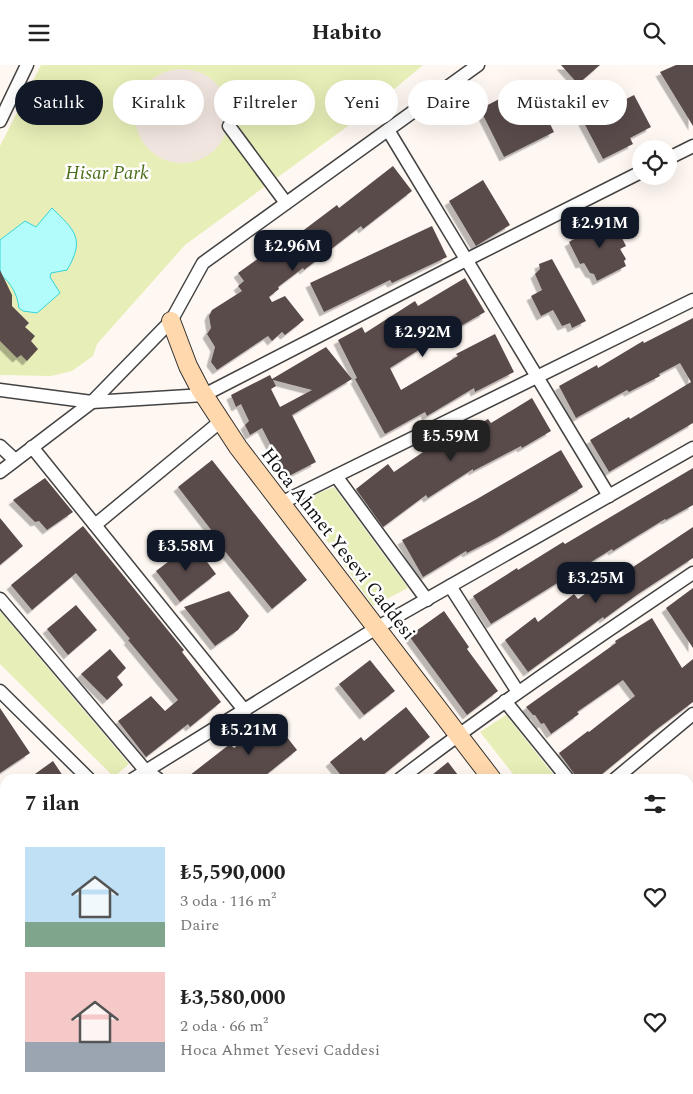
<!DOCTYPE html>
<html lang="tr">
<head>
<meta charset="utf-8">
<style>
	body { margin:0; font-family:Spectral,serif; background:#f2f2f2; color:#222; height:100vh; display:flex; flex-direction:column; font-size:19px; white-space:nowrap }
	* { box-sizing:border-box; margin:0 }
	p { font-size:16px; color:#767676 }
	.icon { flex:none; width:28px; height:28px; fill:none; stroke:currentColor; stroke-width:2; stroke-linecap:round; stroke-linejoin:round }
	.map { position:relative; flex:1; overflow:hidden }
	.sheet { position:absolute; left:0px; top:709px; width:694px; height:321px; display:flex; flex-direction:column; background:#fff; border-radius:15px 15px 0 0; box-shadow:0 5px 20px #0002 }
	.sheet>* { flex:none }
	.hud { position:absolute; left:15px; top:15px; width:664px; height:45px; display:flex; gap:10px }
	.buttons { position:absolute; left:632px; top:75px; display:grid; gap:10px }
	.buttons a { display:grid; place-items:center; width:45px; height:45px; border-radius:50%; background:#fff; box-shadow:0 5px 20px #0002; font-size:25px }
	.price { position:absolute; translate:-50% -42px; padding:0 11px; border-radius:10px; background:#111827; color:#fff; font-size:16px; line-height:32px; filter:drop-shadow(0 1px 2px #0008) }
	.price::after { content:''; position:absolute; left:50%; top:30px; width:15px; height:11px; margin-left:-8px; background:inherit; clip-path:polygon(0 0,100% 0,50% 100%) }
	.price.selected { background:#222; color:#fff }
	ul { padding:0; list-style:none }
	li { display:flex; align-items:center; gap:15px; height:125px; padding:0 25px }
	li span { display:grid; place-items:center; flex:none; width:140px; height:100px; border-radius:0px; color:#555 }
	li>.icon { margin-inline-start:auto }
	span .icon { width:60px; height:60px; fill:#fffc; stroke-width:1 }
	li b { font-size:21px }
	h2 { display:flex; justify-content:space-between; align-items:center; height:60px; padding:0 25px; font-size:21px }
	.chip { padding:0 18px; border-radius:22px; background:#fff; box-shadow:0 5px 20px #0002; font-size:18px; line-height:45px }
	.chip.selected { background:#111827; color:#fff }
	header { display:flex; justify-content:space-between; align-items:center; height:65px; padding:0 25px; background:#fff; font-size:22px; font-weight:700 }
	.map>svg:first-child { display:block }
	.green { fill:#e8eeb7 }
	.plaza { fill:#f1e6df }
	.water { fill:#b2fcfc; stroke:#32d5da }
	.building { fill:#5a4b4b; fill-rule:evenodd; filter:url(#shadow) }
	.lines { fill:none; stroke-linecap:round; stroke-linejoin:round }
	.street-casing { stroke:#434343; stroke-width:15 }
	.secondary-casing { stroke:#323232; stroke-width:20 }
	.street { stroke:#fff; stroke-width:12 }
	.secondary { stroke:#ffd8ad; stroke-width:18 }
	.labels { text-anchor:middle; stroke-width:5; stroke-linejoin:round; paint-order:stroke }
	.park-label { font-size:19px; font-style:italic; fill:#4b6f19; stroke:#fff }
	.street-label { font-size:19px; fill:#101010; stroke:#fff }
</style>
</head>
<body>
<header><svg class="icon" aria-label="menu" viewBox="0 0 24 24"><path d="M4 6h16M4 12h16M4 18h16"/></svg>Habito<svg class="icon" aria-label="search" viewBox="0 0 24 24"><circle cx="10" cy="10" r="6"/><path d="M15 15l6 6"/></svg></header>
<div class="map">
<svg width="693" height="1029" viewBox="0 0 693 1029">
	<defs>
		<filter id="shadow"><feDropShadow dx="-4.5" dy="4.5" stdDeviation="0" flood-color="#0004"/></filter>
	</defs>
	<rect width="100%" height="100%" fill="#fff8f2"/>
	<!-- green -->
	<g class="green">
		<polygon points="41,0 423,0 363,50 185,180 97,279 93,291 72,306 51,311 0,310 0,81"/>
		<polygon points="334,422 408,523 373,541 299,436"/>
		<polygon points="0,546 129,699 114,712 0,599"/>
		<polygon points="506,650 557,714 517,714 480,667"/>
		<polygon points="497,1025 559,1025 551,1029 492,1029"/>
	</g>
	<!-- plaza -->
	<circle class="plaza" cx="182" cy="51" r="47"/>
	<!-- water -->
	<path class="water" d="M52,143C74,165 86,173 67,205L51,208L50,212L60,228L37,248L23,246L19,243C17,229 12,219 0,209V175L25,156L36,162Z"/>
	<!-- building -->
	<g class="building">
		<polygon points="561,0 600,0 578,19"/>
		<polygon points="676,0 693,0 693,61 660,7"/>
		<polygon points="530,18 554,67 504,92 480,44"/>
		<polygon points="634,30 651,62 630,73 633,79 603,94 583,56"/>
		<polygon points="393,101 412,126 363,164 361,161 304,205 303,203 278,222 279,224 269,232 272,237 285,231 304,255 285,270 282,267 272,276 268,271 217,305 211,297 215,282 207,269 211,263 209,251 212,245 242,226 238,221 244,216 238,208 277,180 280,183 337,140 339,143"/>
		<polygon points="483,115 510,160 476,181 449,136"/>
		<polygon points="613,155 626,181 620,184 626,194 624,196 626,201 597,216 594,209 590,208 584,198 580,199 569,177 576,173 576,169 601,156 603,161"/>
		<polygon points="432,161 447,192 392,218 390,215 324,247 310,218"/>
		<polygon points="552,194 586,256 572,263 570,258 562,261 553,245 541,251 531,231 542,225 535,209 540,204 539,199"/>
		<polygon points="0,205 12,230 12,241 29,258 25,262 35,271 31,276 38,284 27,296 21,290 17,293 0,276"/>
		<polygon points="465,213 485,247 445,270 444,269 390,303 401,325 458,291 456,289 495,269 514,307 475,327 474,323 427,351 425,347 385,369 355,314 357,313 338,275 362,262 365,268 415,236 418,241"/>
		<polygon points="693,253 693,358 609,407 590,375 629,352 630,354 691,317 680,298 659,309 660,311 629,327 627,325 576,353 559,321 597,300 598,303 643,276 644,278"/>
		<path d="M326,282L352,314L292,350L316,397L287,412L262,363L250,370L245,360L249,356L241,339L236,342L231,330L270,310L272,314ZM273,315L312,325L280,342L271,324L276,321Z"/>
		<polygon points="532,333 551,366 522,383 521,381 473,406 473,404 428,433 426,430 383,462 356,424 388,399 394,407 439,376 442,381 488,354 491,358"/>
		<polygon points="561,385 583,422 496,473 467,488 466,486 423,512 402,475 477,434"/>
		<polygon points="212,395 307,515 272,544 210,468 212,466 178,422"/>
		<polygon points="693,403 693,440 666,455 665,454 613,486 612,484 491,559 473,531 517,503 518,505 563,477 565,479"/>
		<polygon points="45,413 73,447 47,465 39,456 35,457 13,435"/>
		<polygon points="0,453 23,481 0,500"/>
		<polygon points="83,461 184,585 182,587 221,637 190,662 188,659 146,692 118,656 151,631 165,646 178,635 128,575 130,574 76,508 32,545 11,520"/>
		<polygon points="693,462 693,493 638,529 604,554 603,552 528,607 505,575 535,552 538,557 574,529 578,534 621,503 624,508"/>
		<polygon points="193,478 216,509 180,537 156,506"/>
		<polygon points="693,523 693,583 666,543"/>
		<polygon points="229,526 249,551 238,565 215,581 184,542"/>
		<polygon points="76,540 97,565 68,590 47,564"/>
		<polygon points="444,546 469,582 467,584 498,626 467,650 409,571"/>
		<polygon points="652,553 682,603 693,594 693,637 657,664 596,714 578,714 559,688 588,666 589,667 635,631 623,615 577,647 579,649 551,669 544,658 541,659 535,650 533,650 526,642 616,578 615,576"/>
		<polygon points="110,584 126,603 117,612 123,620 107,635 81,609"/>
		<polygon points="370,595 395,626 364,650 339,619"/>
		<polygon points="406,642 430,672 378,714 344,714 330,697 361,672 364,676"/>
		<polygon points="0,643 30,688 0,708"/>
		<polygon points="272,653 297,685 261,714 185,714 230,679 234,683"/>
		<polygon points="53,696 65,714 28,714"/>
		<polygon points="448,697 461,714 427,714"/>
	</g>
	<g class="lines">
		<!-- street casing -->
		<g class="street-casing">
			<g id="street">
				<polyline points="0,56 27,0"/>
				<polyline points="229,61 286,138"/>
				<polyline points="388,65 609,431"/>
				<polyline points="669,93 693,81"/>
				<polyline points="0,325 92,337 204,330 466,195 641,107"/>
				<polyline points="0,381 15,395"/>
				<polyline points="32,382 245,646"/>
				<polyline points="0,407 92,337 171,256 203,198 478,0"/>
				<polyline points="336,411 427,535"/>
				<polyline points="281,438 693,235"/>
				<polyline points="95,460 221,356"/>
				<polyline points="450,521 518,627"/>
				<polyline points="0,534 145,705 158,714"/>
				<polyline points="0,626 89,714"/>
				<polyline points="505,636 568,714"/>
				<polyline points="133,714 378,562 693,383"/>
				<path d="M400,714C495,641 594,575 693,508"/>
				<polyline points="615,714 693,649"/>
				<polyline points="0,799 5,796"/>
				<polyline points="689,831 693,828"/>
				<polyline points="0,985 5,982"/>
				<polyline points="279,1025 281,1029"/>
				<polyline points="458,1025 462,1029"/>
				<polyline points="196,1029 205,1025"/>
				<polyline points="477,1029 481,1025"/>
			</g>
		</g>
		<!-- secondary casing -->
		<g class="secondary-casing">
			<g id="secondary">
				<polyline points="171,256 188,301 200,324 238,382 492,714"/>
				<polyline points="689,987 693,985"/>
				<polyline points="689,1018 693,1029"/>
				<polyline points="601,1029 610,1025"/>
			</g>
		</g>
		<!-- street -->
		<use href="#street" class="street"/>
		<!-- secondary -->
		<use href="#secondary" class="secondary"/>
	</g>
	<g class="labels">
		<!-- park labels -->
		<g class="park-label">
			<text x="107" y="114">Hisar Park</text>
		</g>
		<!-- street labels -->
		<g class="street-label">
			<text transform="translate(339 478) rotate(52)" y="7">Hoca Ahmet Yesevi Caddesi</text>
		</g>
	</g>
</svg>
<div class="buttons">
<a><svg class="icon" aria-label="locate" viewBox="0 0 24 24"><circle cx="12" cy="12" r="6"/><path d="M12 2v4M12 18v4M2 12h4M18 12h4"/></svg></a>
</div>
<b class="price" style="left:600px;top:184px">₺2.91M</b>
<b class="price" style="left:293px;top:207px">₺2.96M</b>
<b class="price" style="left:423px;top:293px">₺2.92M</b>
<b class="price selected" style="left:451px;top:397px">₺5.59M</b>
<b class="price" style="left:186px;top:507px">₺3.58M</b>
<b class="price" style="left:596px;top:539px">₺3.25M</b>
<b class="price" style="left:249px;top:691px">₺5.21M</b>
<div class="hud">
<a class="chip selected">Satılık</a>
<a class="chip">Kiralık</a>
<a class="chip">Filtreler</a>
<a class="chip">Yeni</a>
<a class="chip">Daire</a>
<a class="chip">Müstakil ev</a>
</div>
<section class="sheet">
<h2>7 ilan<svg class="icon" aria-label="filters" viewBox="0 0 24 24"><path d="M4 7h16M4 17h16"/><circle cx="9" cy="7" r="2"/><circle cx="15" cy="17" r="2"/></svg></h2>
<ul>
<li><span style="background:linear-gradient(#bfe0f5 75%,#7fa58c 0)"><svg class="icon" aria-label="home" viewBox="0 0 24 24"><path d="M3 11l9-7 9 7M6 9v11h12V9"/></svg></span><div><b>₺5,590,000</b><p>3 oda · 116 m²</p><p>Daire</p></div><svg class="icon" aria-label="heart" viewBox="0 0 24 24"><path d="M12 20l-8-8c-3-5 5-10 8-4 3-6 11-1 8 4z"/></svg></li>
<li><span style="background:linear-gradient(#f6c9c9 70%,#9aa5b1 0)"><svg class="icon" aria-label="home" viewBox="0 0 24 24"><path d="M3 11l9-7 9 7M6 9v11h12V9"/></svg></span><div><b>₺3,580,000</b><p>2 oda · 66 m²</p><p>Hoca Ahmet Yesevi Caddesi</p></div><svg class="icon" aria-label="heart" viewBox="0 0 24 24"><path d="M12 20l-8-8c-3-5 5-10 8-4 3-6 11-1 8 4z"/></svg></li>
</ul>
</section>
</div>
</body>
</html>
